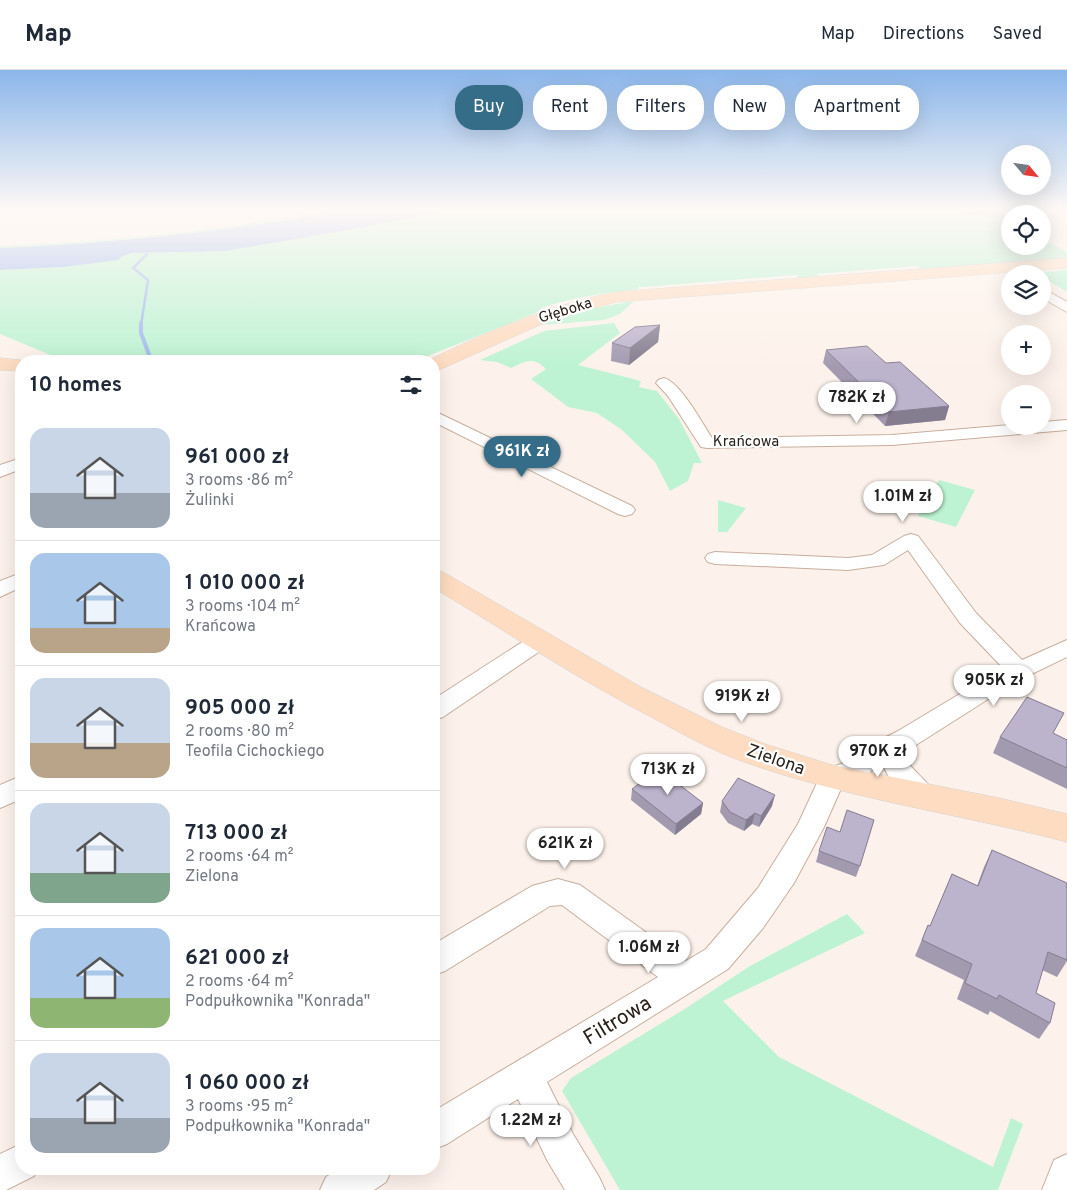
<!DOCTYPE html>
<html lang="en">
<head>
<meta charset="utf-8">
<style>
	body { margin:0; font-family:Overpass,sans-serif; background:#f2f2f3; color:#1f2937; height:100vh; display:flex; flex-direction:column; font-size:19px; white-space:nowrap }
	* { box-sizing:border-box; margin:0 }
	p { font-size:16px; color:#747a83 }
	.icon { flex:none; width:28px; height:28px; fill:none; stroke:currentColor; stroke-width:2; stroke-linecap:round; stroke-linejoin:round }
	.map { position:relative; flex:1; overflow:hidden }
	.details { position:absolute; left:15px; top:285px; width:425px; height:820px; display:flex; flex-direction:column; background:#fff; border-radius:20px; box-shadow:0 5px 20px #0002 }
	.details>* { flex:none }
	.banner { position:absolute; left:455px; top:15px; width:475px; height:45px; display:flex; gap:10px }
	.needle { width:32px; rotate:119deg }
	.tools { position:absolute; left:1001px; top:75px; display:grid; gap:10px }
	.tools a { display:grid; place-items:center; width:50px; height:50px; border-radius:50%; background:#fff; box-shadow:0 5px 20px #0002; font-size:25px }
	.price { position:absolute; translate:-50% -42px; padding:0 11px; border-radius:18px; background:#fff; color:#222; font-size:16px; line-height:32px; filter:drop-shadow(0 1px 2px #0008) }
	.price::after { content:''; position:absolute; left:50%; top:30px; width:15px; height:11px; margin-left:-8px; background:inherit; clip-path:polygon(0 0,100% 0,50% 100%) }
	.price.on { background:#356c87; color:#fff }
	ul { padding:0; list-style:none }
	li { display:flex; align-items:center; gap:15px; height:125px; padding:0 15px }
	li+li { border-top:1px solid #e0e1e3 }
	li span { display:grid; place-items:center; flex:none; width:140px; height:100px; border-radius:15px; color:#555 }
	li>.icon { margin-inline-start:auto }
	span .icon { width:60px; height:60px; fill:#fffc; stroke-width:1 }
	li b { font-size:21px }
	h2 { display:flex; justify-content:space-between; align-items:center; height:60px; padding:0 15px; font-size:21px }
	.tag { padding:0 18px; border-radius:20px; background:#fff; box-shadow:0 5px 20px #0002; font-size:18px; line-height:45px }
	.tag.on { background:#356c87; color:#fff }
	header { display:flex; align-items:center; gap:30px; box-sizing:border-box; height:70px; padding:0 25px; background:#fff; border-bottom:1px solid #e0e1e3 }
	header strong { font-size:24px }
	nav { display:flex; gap:28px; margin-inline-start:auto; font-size:18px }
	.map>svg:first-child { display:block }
	.green { fill:#bdf3d2 }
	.water { fill:#a0baee }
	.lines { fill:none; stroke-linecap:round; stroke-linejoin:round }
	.stream-far1 { stroke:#a0baee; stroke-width:2.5 }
	.stream { stroke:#a0baee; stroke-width:4 }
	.minor-casing { stroke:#c7ae9d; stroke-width:2 }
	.major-casing { stroke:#d4d3d1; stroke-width:1 }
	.minor { fill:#fff; fill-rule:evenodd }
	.major { fill:#fddcc1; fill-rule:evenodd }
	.wall { fill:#a29aaf }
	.shaded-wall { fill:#847d8f }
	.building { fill:#bcb3cc; stroke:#847d8f }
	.labels { text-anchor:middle; stroke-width:4.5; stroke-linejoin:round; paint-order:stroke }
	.far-street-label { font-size:15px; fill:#2a211b; stroke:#fff }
	.street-label { font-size:18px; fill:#2a211b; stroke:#fff }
	.near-street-label { font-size:21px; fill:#2a211b; stroke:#fff }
</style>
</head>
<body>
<header>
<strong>Map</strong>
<nav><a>Map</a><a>Directions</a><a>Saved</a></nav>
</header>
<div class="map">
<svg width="1067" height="1120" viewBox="0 0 1067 1120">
	<rect width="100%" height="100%" fill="#fdf2eb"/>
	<!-- green -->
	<g class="green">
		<path d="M320,141H339C227,162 114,173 0,178V176C107,171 215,162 320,141Z"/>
		<path d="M419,141H1028L998,143L1010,150V176H1042L1043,169L1067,182V188L921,200L917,196L817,204L821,208L800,209L796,205L645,217H638L639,219C604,223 574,227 541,238L543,240L415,291H172L53,286L0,264V200L64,197L132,183L226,181L331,163L340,159Z"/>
		<polygon points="1067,200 1067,222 1043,207 1042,204 1036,203"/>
		<polygon points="634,231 620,244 604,250 540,255 567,243"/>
		<path d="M614,253L620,263L578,295L641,311L639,317L657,321L679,349L702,393H694L688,411L670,421L655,392L622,360L597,343L568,337L531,309L546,299C533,286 525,291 511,298L497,292L480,290L544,261Z"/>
		<polygon points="939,410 975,420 956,457 918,446"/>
		<polygon points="718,430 746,438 727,462 718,462"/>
		<polygon points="847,844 865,863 723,931 779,987 993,1097 1011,1048 1023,1054 998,1120 620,1120 562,1021 571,1008 683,940 750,896"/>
	</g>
	<!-- water -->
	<path class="water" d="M339,141H443L370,156L226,181L132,183L122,186L118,190L64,197L0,200V178C114,173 227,162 339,141Z"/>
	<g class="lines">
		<!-- stream-far1 -->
		<polyline class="stream-far1" points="141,255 148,210 133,198 147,184"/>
		<!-- stream -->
		<polyline class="stream" points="141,253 141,263 151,290"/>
		<!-- minor casing -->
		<g class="minor-casing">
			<g id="minor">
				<polygon points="1042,218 1067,232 1067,242 1042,228"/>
				<path d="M664,308C681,313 702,353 712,368L892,365L1010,355L1042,356V352L1067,350V360L892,375L707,378L701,377L668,326L656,313L658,310Z"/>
				<polygon points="434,341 632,436 635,440 632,444 625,446 618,444 434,352"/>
				<polygon points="21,388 21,399 0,407 0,395"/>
				<path d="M911,464L918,466L976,543L1022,590L1067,570V587L1015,612L916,675L911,683L908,693C917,704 929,713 936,725L932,732C927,734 924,735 920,735C906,732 885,705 882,692L865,706L843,714L824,757L794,813L763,858L728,899L547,1012L573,1064L599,1107L605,1120H565L547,1090L518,1029L447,1074L434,1079V1041L658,907L562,835L550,836L445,901L434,905V874L532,816L558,809L580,815L686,891L706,879L758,818L798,754L823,700L847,692L865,678L898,661L1003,598L960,553L908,480L884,495L848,500L715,494L708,492L705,488L708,484L715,482L848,488L872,485L904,466Z"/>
				<polygon points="21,503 21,517 0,527 0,511"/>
				<polygon points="541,563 549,565 552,570 549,575 443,647 434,650 434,629 533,565"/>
				<polygon points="21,706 21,729 0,738 0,715"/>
				<polygon points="21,1074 21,1099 37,1099 34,1106 6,1120 0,1120 0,1084"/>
				<polygon points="1067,1084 1067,1120 1042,1120 1054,1090"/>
				<polygon points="339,1099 392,1099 386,1112 374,1120 320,1120 326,1107"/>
			</g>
		</g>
		<!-- major casing -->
		<g class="major-casing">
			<g id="major">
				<path d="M1067,188V198L616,232L551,250L441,299L434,301V291H427C488,261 550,235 616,222Z"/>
				<polygon points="0,288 28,291 21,291 21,301 0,300"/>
				<path d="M434,499L443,502L639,616L722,657L765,674L832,695L999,728L1067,744V772C960,744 849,729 744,692C713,681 684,665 655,649C579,610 507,562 434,518Z"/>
			</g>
		</g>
		<!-- minor -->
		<use href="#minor" class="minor"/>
		<!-- major -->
		<use href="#major" class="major"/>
	</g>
	<!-- wall -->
	<g class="wall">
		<polygon points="964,141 1000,141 999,143 971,145"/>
		<polygon points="660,255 658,272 629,295 611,291 612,273"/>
		<polygon points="826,280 886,293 949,336 945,350 885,356 823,293"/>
		<polygon points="1053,664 1067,670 1067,719 993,683 1000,667"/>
		<polygon points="632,719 703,733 701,744 675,765 631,730"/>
		<polygon points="722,731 772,736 759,757 752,754 744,761 728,753 720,742"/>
		<polygon points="840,762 860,796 856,807 816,792 819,781"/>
		<polygon points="992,780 1067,818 1067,891 1057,907 1042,900 1036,923 1050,953 1039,969 990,941 988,945 957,929 964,910 915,886 928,855 930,856 952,804 977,816 984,797"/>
	</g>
	<!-- shaded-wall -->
	<g class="shaded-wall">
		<polygon points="660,255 658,272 629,295 630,278"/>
		<polygon points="949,336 945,350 885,356 889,342"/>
		<polygon points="775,725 772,736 759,757 761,746"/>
		<polygon points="703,733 701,744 675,765 676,754"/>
		<polygon points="755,743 752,754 744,761 746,750"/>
	</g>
	<!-- building -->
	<g class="building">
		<polygon points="660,255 630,278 612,273 635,257"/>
		<polygon points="867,276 886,293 900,292 949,336 889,342 826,280"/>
		<polygon points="1027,627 1064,643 1053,663 1067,670 1067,698 1000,667"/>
		<polygon points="659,699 703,733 676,754 632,719"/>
		<polygon points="738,708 775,725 761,746 755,743 746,750 730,742 722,731"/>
		<polygon points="847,740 874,750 860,796 819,781 827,757 840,762"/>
		<polygon points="992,780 1067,813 1066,817 1067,818 1067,890 1048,882 1036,923 1055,933 1050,953 999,925 997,929 965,913 972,894 922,870 928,855 930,856 952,804 978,816"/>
	</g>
	<!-- sky -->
	<linearGradient id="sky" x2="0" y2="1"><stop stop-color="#8bb6ea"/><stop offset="0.47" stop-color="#fef9f6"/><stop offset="1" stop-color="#fef9f6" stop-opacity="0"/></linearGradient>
	<rect width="1067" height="298" fill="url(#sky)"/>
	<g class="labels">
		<!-- far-street labels -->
		<g class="far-street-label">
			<text transform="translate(565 240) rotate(-17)" y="5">Głęboka</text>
			<text x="746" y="376">Krańcowa</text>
		</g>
		<!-- street labels -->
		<g class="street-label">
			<text transform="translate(776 689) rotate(19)" y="6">Zielona</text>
		</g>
		<!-- near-street labels -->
		<g class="near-street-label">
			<text transform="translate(617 950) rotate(-31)" y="7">Filtrowa</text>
		</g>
	</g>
</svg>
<div class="tools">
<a><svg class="needle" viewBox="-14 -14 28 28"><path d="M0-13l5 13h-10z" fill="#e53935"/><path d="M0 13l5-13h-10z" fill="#747a83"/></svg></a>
<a><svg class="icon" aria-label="locate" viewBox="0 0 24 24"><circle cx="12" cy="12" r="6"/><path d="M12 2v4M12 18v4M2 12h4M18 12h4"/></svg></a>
<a><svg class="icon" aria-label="layers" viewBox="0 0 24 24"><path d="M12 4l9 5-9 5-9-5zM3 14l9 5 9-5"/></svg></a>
<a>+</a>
<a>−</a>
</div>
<b class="price" style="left:857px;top:354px">782K zł</b>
<b class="price on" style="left:522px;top:408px">961K zł</b>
<b class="price" style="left:903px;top:453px">1.01M zł</b>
<b class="price" style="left:994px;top:637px">905K zł</b>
<b class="price" style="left:742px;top:653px">919K zł</b>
<b class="price" style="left:878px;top:708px">970K zł</b>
<b class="price" style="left:668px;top:726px">713K zł</b>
<b class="price" style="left:565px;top:800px">621K zł</b>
<b class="price" style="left:649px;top:904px">1.06M zł</b>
<b class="price" style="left:531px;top:1077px">1.22M zł</b>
<div class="banner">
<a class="tag on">Buy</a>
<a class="tag">Rent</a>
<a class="tag">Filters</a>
<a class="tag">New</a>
<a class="tag">Apartment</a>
</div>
<section class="details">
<h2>10 homes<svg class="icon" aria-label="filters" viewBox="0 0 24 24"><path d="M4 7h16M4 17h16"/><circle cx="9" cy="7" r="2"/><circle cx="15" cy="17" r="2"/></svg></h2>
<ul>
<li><span style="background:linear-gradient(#c9d6e8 65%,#9aa5b1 0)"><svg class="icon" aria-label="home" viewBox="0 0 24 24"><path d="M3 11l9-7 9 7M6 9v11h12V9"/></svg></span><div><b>961 000 zł</b><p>3 rooms · 86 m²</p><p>Żulinki</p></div></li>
<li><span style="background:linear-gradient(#a9c7e8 75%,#b9a48a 0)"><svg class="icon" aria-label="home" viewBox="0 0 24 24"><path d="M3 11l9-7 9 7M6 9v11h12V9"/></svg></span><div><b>1 010 000 zł</b><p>3 rooms · 104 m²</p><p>Krańcowa</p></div></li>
<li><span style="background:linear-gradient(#c9d6e8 65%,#b9a48a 0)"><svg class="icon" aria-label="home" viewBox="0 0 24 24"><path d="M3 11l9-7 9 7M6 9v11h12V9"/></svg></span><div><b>905 000 zł</b><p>2 rooms · 80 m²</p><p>Teofila Cichockiego</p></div></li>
<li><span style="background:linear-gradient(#c9d6e8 70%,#7fa58c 0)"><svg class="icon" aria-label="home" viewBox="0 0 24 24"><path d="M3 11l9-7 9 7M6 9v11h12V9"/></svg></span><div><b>713 000 zł</b><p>2 rooms · 64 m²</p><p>Zielona</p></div></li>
<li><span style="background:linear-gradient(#a9c7e8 70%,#8fb573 0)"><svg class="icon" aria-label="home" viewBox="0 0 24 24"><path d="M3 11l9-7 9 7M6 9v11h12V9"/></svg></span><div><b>621 000 zł</b><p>2 rooms · 64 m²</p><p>Podpułkownika &quot;Konrada&quot;</p></div></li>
<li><span style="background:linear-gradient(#c9d6e8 65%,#9aa5b1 0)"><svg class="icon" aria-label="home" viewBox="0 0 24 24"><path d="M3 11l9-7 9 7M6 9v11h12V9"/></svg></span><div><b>1 060 000 zł</b><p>3 rooms · 95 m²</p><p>Podpułkownika &quot;Konrada&quot;</p></div></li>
</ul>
</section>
</div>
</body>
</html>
